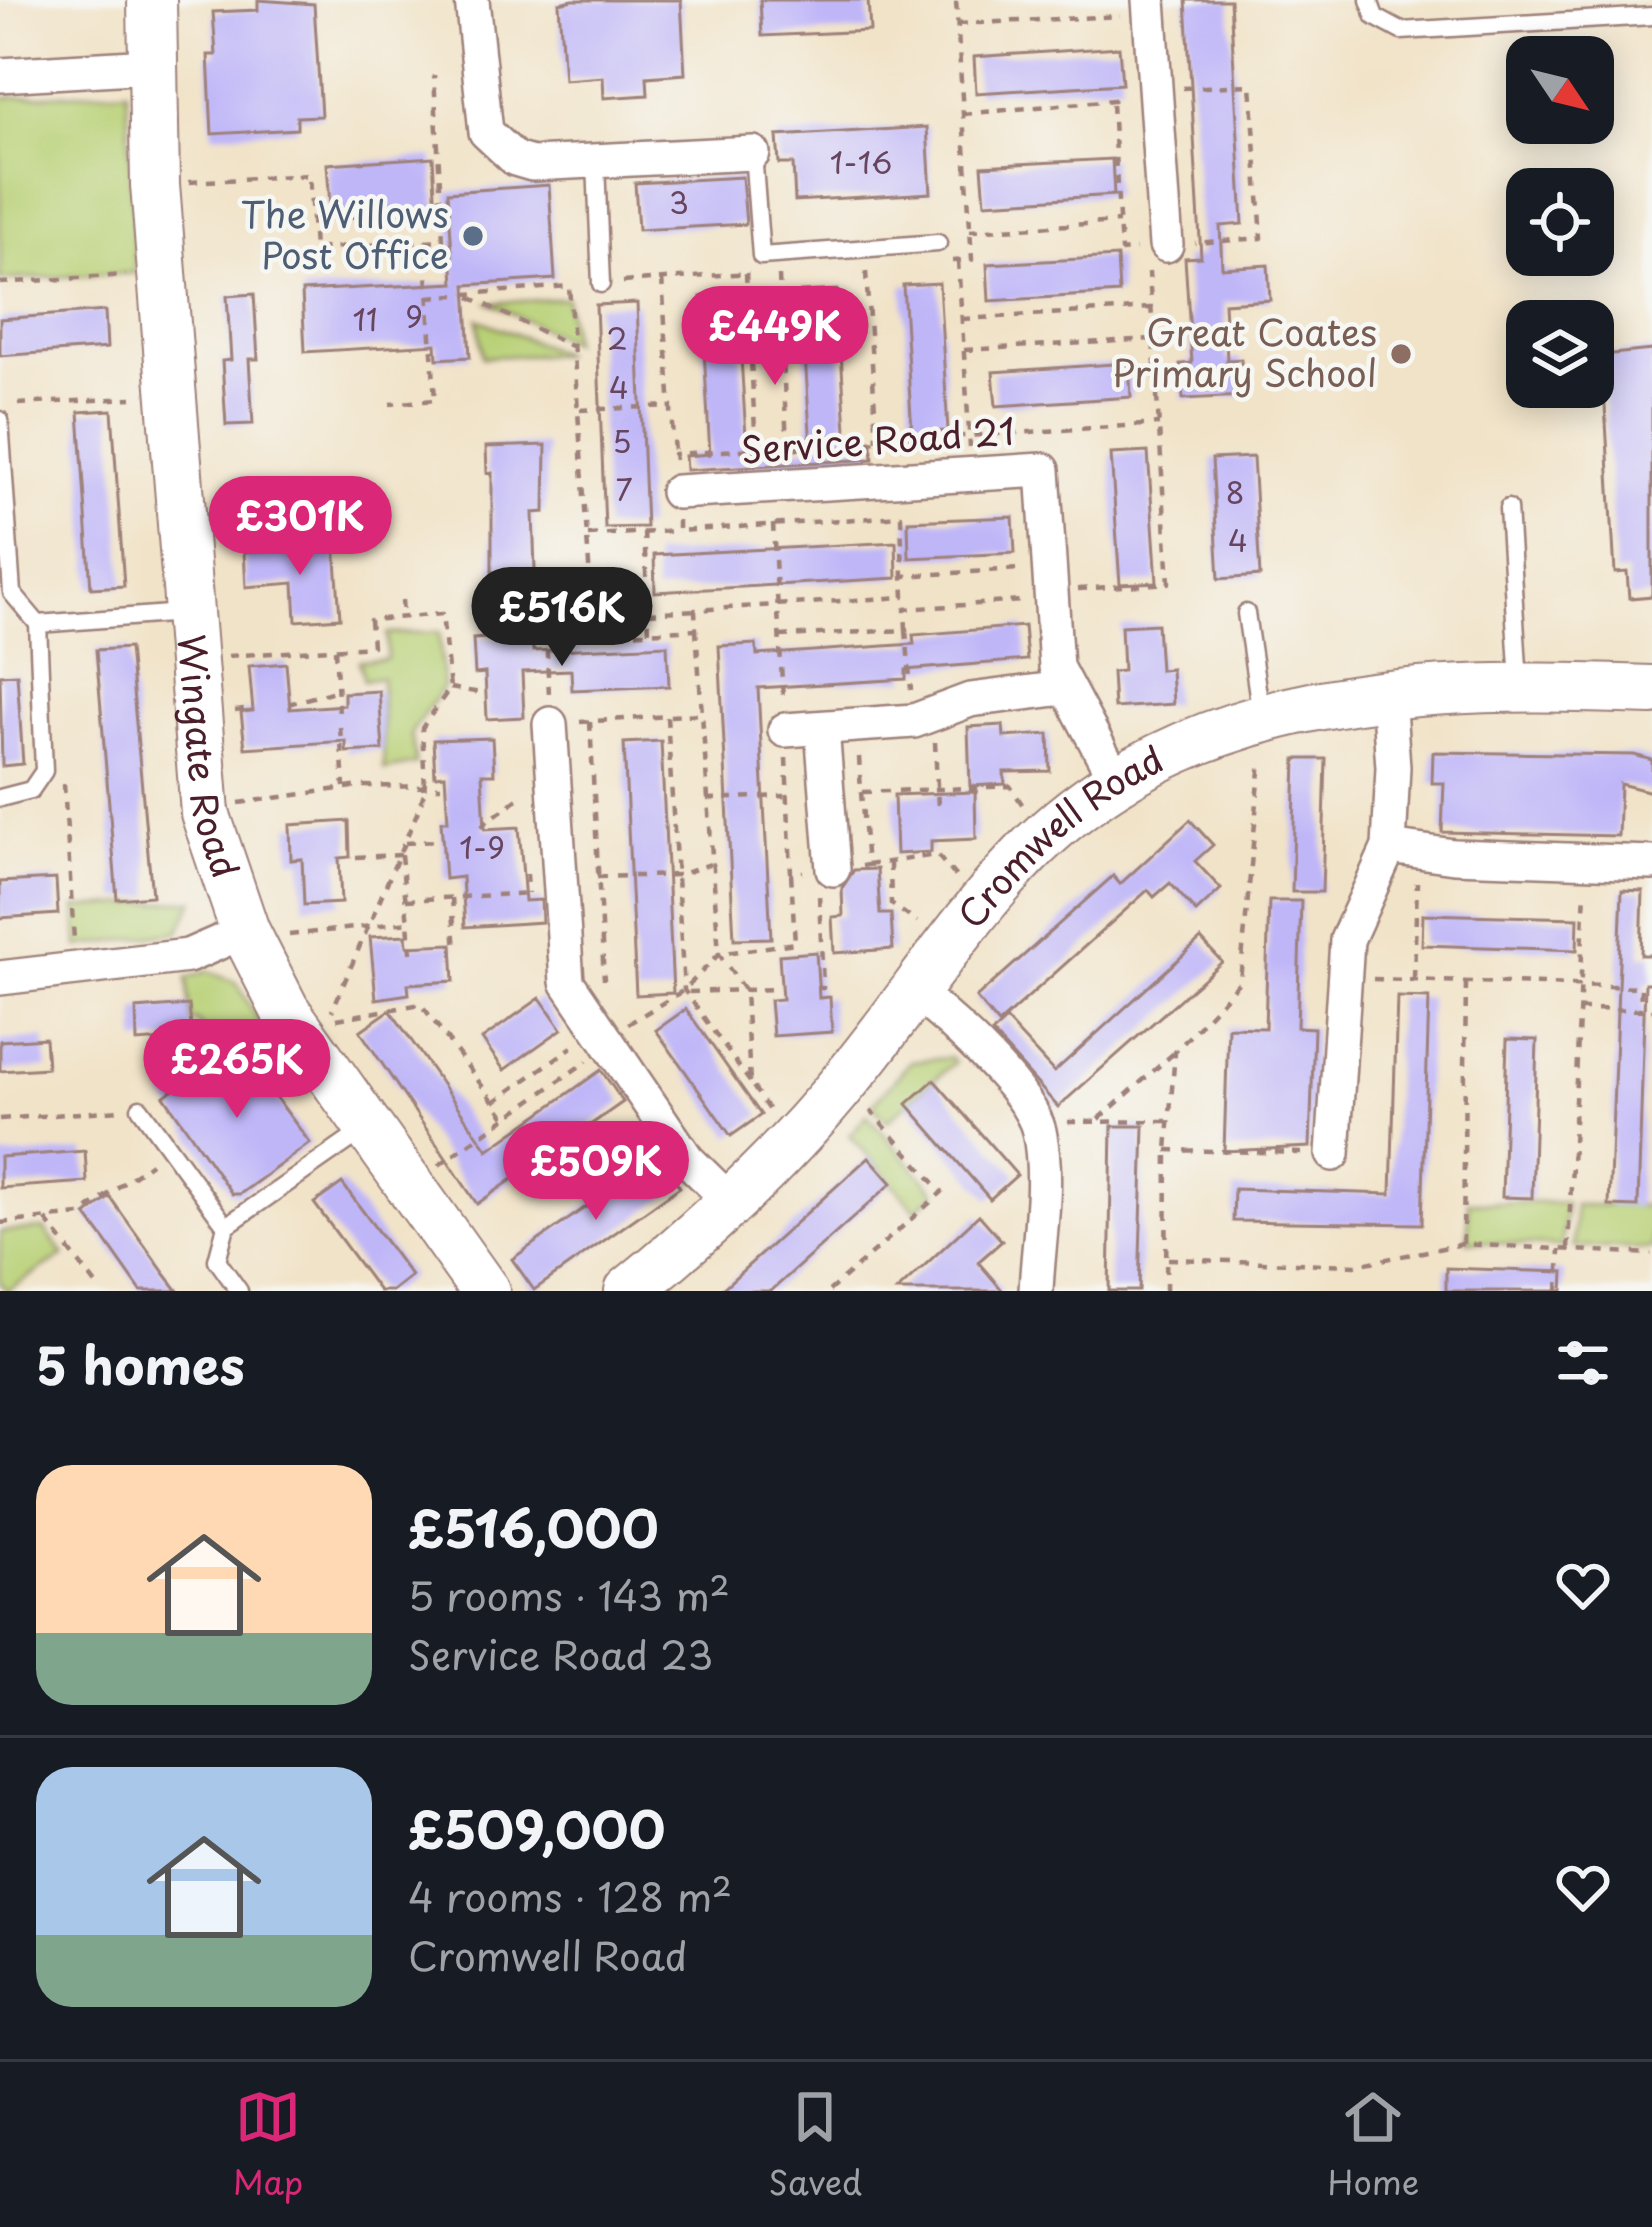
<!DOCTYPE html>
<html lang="en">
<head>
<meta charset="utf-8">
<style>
	body { margin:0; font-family:"Playpen Sans",sans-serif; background:#242831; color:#f1f3f6; height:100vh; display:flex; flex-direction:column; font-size:45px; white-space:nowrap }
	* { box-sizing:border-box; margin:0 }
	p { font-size:39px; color:#9ea1a6 }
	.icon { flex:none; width:66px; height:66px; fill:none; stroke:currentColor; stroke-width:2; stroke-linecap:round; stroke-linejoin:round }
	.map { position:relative; height:1291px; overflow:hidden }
	.drawer { display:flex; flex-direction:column; background:#171b24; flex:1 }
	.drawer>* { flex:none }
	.needle { width:78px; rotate:125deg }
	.fabs { position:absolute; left:1506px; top:36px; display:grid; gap:24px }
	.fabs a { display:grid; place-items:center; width:108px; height:108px; border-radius:24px; background:#171b24; box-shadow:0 6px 30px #0003; font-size:60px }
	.price { position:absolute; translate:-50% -102px; padding:0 27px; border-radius:42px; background:#db2777; color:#fff; font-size:39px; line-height:78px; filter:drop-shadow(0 3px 6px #0008) }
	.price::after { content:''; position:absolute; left:50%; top:72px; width:36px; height:27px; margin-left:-18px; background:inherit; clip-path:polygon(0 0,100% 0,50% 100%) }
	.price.active { background:#222; color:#fff }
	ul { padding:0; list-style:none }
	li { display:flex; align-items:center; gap:36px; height:300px; padding:0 36px }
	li+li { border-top:3px solid #363941 }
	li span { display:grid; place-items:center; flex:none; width:336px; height:240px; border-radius:36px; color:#555 }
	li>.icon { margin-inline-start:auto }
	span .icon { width:144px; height:144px; fill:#fffc; stroke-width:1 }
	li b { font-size:51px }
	h2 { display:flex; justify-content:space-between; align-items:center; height:144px; padding:0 36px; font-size:51px }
	.dock { display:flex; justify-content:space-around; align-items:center; height:168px; border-top:3px solid #363941; background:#171b24; font-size:33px; color:#9ea1a6 }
	.dock a { display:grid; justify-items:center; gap:6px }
	.dock .active { color:#db2777 }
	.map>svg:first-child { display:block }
	.green { fill:#b8d075; stroke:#817850; stroke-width:3 }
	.building { fill:#bfb6f8 }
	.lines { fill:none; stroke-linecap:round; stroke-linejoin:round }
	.lane-casing { stroke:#9e817a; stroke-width:21 }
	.street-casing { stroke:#9e817a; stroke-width:38 }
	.secondary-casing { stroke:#9e817a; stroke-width:52 }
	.path { stroke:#9e817a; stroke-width:4.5; stroke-dasharray:9 9; stroke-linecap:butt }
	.lane { stroke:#fff; stroke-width:16 }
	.street { stroke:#fff; stroke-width:33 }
	.secondary { stroke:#fff; stroke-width:48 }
	.service-dot { fill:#5c6f8a; stroke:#f6f6f2; stroke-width:4.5 }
	.education-dot { fill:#8d6e63; stroke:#f6f6f2; stroke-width:4.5 }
	.labels { text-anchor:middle; stroke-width:9; stroke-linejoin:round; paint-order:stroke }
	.number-label { font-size:30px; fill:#67455e }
	.service-label { font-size:36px; fill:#4e5e75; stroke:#f6f6f2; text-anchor:end }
	.education-label { font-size:36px; fill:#785e54; stroke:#f6f6f2; text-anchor:end }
	.street-label { font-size:36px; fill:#4a1f2b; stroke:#f6f6f2 }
</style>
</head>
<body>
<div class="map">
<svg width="1652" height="1291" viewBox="0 0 1652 1291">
	<rect width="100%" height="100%" fill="#f6f6f2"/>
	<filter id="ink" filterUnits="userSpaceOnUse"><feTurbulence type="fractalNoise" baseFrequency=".00833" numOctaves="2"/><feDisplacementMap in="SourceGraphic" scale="24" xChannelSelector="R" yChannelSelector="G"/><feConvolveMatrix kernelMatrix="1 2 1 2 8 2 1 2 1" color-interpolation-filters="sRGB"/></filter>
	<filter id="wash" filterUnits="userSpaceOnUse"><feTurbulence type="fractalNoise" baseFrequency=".004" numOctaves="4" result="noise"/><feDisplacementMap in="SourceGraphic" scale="48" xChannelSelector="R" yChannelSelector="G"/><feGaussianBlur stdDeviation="2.7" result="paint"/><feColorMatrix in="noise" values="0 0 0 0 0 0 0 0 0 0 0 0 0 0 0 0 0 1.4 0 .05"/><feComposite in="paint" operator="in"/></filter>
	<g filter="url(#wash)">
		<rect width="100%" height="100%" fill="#f1e3c8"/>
		<!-- green -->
		<g class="green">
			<polygon points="127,90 135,273 0,280 0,98"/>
			<polygon points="566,298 571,342 490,303"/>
			<polygon points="478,319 563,354 483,357"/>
			<polygon points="439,632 443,687 411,733 416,764 384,770 381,677 364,680 359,661 387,659 387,634"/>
			<polygon points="194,900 179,932 78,947 76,908"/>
			<polygon points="208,971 237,983 272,1046 250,1062 235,1042 220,1053 197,1021 191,1022 187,978"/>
			<polygon points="951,1058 955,1062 887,1121 872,1105 911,1061"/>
			<polygon points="867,1115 936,1192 916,1210 850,1135"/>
			<polygon points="1468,1202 1566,1203 1562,1247 1468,1241"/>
			<polygon points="1575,1205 1652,1206 1652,1249 1574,1247"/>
			<polygon points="44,1229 64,1255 7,1291 0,1282 0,1232"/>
		</g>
		<g id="blocks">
			<!-- building -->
			<g class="building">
				<polygon points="258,0 314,4 321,116 297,117 297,129 212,134 208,55 216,55 213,12 258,10"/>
				<polygon points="573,0 681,0 685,74 647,77 648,95 604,98 603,77 564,80 559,3"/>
				<polygon points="760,0 868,0 870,31 762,36"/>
				<polygon points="1186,0 1230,0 1243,224 1220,226 1222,268 1268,265 1270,300 1224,303 1227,360 1241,359 1243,396 1183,399 1180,364 1192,363 1185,258 1201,257"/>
				<polygon points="1119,47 1122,84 976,93 974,57"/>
				<polygon points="927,127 931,193 795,201 793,164 779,164 777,136"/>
				<polygon points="433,157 436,212 331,219 327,164"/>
				<polygon points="1112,159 1114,195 985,203 982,166"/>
				<polygon points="742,177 746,224 638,230 635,183"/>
				<polygon points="549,185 555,279 466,285 470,357 437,359 436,344 305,352 302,291 454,283 448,192"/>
				<polygon points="1117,257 1119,293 989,301 987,264"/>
				<polygon points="939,283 948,431 912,433 903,285"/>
				<polygon points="837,290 847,446 872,444 873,459 686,470 685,456 710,454 701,297 737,295 747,452 811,448 801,292"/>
				<polygon points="254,294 258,359 249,359 253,424 226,425 222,361 231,360 227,296"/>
				<polygon points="637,303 646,527 605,528 596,305"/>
				<polygon points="105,311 107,348 0,356 0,319"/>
				<polygon points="1652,350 1652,596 1629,598 1627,572 1615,573 1602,355"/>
				<polygon points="1129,363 1131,397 996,406 993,372"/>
				<polygon points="112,410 124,586 91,588 79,412"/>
				<polygon points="546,445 545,512 533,513 535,570 492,572 492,473 487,473 486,447"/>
				<polygon points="1148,452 1157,582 1120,584 1111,454"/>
				<polygon points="1253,457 1260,576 1219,579 1212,459"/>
				<polygon points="1013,517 1015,553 909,558 908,521"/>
				<polygon points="896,542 897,578 655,592 654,555"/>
				<polygon points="335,545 340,618 296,621 294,583 246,587 244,552"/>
				<polygon points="1157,624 1160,670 1171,669 1173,704 1114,708 1112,672 1123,671 1121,626"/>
				<polygon points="1024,626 1027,660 906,670 906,679 758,688 771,938 734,939 719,646 756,644 757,655 884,646 914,644 913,635"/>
				<polygon points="532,635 533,651 667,645 669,686 572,690 571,670 522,672 524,717 487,719 485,673 475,674 473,639"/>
				<polygon points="129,648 152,896 117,899 96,650"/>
				<polygon points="286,663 290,709 344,705 344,693 379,691 383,750 346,752 346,741 245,748 241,712 253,711 249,666"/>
				<polygon points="17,674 23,764 2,766 0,675"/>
				<polygon points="1003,725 1004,737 1049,734 1050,771 1004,772 1005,784 970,786 968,727"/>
				<polygon points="492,738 494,774 482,774 485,829 519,827 525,901 541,900 542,922 465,927 462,877 445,879 441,821 448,821 445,775 435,776 433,740"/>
				<polygon points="661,741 673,993 636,995 624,743"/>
				<polygon points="1433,752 1634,755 1652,760 1652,792 1620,784 1618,836 1442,832 1444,783 1432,783"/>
				<polygon points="1296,759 1326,759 1322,892 1292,892"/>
				<polygon points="975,792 976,839 931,841 931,852 896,854 894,795"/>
				<polygon points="1190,820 1213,845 1195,861 1221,889 1196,912 1170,883 1154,897 1148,890 998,1024 976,998 1113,876 1120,884"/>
				<polygon points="349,821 350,857 339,858 341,903 304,905 302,859 291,860 290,825"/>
				<polygon points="877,869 880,914 891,914 893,949 834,953 832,917 843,916 842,888 854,870"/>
				<polygon points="56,879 58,914 0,918 0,882"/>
				<polygon points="1622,890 1643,891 1641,955 1652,955 1652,983 1645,983 1638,1207 1609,1206"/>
				<polygon points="1269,901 1301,901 1297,1027 1314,1028 1310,1147 1224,1151 1228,1027 1265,1028"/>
				<polygon points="1423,914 1578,918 1577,950 1422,945"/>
				<polygon points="406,935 407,946 452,944 454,981 408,984 409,994 376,999 370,937"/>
				<polygon points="1201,939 1222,962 1058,1107 992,1033 1006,1020 1054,1072"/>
				<polygon points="816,952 819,998 830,997 832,1032 773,1036 770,1000 782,999 779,955"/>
				<polygon points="1397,997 1429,998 1422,1224 1233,1221 1234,1189 1391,1194"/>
				<polygon points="540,998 562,1029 504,1070 482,1039"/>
				<polygon points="189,1005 192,1038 137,1042 136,1009"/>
				<polygon points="686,1009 761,1115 731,1136 656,1030"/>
				<polygon points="390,1010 488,1150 601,1070 623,1102 477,1204 360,1031"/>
				<polygon points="45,1038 47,1068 0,1071 0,1041"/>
				<polygon points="1507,1039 1537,1040 1532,1198 1502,1197"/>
				<polygon points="237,1045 310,1143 240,1194 232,1194 164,1096"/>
				<polygon points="934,1080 1017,1175 990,1199 907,1104"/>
				<polygon points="1112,1126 1144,1126 1139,1291 1109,1291"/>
				<polygon points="85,1151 87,1182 0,1188 0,1157"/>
				<polygon points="658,1156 680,1187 534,1290 512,1259"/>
				<polygon points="869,1157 892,1183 771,1291 720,1291"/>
				<polygon points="342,1183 411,1276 392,1291 379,1291 314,1203"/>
				<polygon points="110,1197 165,1274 178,1291 141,1291 105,1240 86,1215"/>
				<polygon points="979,1215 1002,1241 978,1262 1003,1291 897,1291"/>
				<polygon points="1446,1268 1564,1272 1563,1291 1446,1291"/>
			</g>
		</g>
	</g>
	<g filter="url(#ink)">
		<use href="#blocks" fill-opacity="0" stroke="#9e817a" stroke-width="3"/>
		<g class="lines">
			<!-- lane casing -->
			<g class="lane-casing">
				<g id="lane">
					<polyline points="1369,0 1375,17 1401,31 1652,16"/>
					<polyline points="753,153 761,256 938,243"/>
					<polyline points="596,163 601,284"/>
					<polyline points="0,420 12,593 38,624 182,613"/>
					<polyline points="1508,508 1519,683"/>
					<polyline points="1246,613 1261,715"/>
					<polyline points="0,798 31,790 44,771 38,624"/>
					<polyline points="140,1108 226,1226"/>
					<polyline points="239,1291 217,1260 226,1226 367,1128"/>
				</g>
			</g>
			<!-- street casing -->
			<g class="street-casing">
				<g id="street">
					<polyline points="472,0 486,132 515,159 532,164 753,153"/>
					<polyline points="1149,0 1166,245"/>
					<polyline points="0,75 150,66"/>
					<polyline points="677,492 1043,470 1056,667 1117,782"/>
					<polyline points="550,724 567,982 687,1159 732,1203"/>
					<polyline points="822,728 833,869"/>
					<polyline points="785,730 914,721 970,700 1063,688"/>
					<polyline points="1389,847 1454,856 1652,863"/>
					<polyline points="0,978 188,956 245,931"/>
					<path d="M914,992C949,1018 1029,1090 1039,1131C1050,1180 1038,1241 1036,1291"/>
					<polyline points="1333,1154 1347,940 1389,847 1393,767 1388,694"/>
				</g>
			</g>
			<!-- secondary casing -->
			<g class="secondary-casing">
				<g id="secondary">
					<path id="s1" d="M152,0L155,185L205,813L245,931L285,1010L485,1291"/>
					<path id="s2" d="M629,1291C709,1226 784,1157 849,1076C908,1004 959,924 1024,856C1187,686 1433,681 1652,690"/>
				</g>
			</g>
			<!-- path -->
			<g class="path">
				<polyline points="958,24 1120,16"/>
				<polyline points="1183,88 1251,85 1262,238 1195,243"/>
				<polyline points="1112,104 1121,251 1136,249"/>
				<polyline points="963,114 1124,99"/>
				<polyline points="189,182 309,175 314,249 425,241 435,400 390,404"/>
				<polyline points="970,231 1119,222"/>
				<polyline points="425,241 443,240 434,75"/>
				<polyline points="952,261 972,260 956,0"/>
				<polyline points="958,261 970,447"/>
				<polyline points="866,272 877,440"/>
				<polyline points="746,273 756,447"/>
				<polyline points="779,276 787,445"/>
				<polyline points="662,279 674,453"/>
				<polyline points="623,282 749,273"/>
				<polyline points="0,283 126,275"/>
				<polyline points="429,297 569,286 594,635"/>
				<polyline points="470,297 573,347"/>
				<polyline points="962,319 1152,308"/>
				<polyline points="964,350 1153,339"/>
				<polyline points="18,404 132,398"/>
				<polyline points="580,410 670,406"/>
				<polyline points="675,460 674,454 1159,424"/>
				<polyline points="678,520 678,531 901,516 903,576"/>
				<polyline points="773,524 783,699"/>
				<polyline points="644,532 649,632"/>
				<polyline points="588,535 678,531"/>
				<polyline points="1078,589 1169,583 1149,272"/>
				<polyline points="402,600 403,617"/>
				<polyline points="545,613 549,695"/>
				<polyline points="648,613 695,610"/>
				<polyline points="696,629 719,954 745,991 750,1082 770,1112"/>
				<polyline points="906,630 911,690"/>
				<polyline points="780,636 906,630 905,609 1022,601"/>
				<polyline points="546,638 696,629 695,610 904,597 903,576 1020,569"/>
				<polyline points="335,649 339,715"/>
				<polyline points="228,656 372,646 370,620 442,614 450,688 422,728 425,789 420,806 332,1011"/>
				<polyline points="450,688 481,693"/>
				<polyline points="288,704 338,690"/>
				<polyline points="235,711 251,709"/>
				<polyline points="667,717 684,990 750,1082"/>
				<polyline points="580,722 700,714"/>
				<polyline points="590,722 604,980"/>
				<polyline points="340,727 344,787"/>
				<polyline points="935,742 938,808"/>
				<polyline points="859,757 861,792 969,788 985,798"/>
				<polyline points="786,758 791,873 803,872"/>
				<polyline points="64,784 74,940"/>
				<polyline points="969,788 1010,786 1024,807"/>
				<polyline points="861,792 867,865 862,866"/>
				<polyline points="707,799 785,796"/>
				<polyline points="239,803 361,786 441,787"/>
				<polyline points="481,826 523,795"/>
				<polyline points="405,843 434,841"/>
				<polyline points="401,855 411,953"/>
				<polyline points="356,857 401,855"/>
				<polyline points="890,863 891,904 917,922"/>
				<polyline points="867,865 937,855 958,879"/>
				<polyline points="527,874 528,893"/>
				<polyline points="597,877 679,875 710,864"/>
				<polyline points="452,898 456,951"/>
				<polyline points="406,900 530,893"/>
				<polyline points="289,935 409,922"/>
				<polyline points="1414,978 1417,882"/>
				<polyline points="1373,979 1641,987 1640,1010"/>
				<polyline points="816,988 823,988 819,894"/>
				<polyline points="689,992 774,989"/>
				<polyline points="1579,1009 1652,1010"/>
				<polyline points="337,1019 421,1004 506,1118"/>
				<polyline points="628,1024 684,990 719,954 795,943 791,873"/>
				<polyline points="494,1102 572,1047"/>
				<polyline points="0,1119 120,1110"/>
				<polyline points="1099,1119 1175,1052"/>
				<polyline points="1068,1122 1170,1121"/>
				<polyline points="1167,1150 1305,1153"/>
				<polyline points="439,1165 587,1061"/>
				<polyline points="46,1220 101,1291"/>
				<polyline points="0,1223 80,1215 151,1163"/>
				<polyline points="1463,1244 1466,980"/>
				<polyline points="1568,1249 1585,890"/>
				<polyline points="1168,1259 1356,1265 1463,1244 1652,1254"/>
				<polyline points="0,1288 2,1291"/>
				<polyline points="829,1291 942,1192 871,1111"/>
				<polyline points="1166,1291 1167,1150 1175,1052 1240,981 1261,760"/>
				<polyline points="1558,1291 1560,1249"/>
			</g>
			<!-- lane -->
			<use href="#lane" class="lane"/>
			<!-- street -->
			<use href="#street" class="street"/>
			<!-- secondary -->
			<use href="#secondary" class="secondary"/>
		</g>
	</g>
	<!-- markers -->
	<circle class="service-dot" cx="473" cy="236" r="12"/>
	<circle class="education-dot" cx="1401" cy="354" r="12"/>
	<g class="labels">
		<!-- number labels -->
		<g class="number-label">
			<text x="861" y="174">1-16</text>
			<text x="679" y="214">3</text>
			<text x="414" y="328">9</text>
			<text x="365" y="331">11</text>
			<text x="617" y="350">2</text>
			<text x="619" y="399">4</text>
			<text x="622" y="453">5</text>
			<text x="624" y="501">7</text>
			<text x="1235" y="504">8</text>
			<text x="1238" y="552">4</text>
			<text x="482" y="859">1-9</text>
		</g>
		<!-- service labels -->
		<g class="service-label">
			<text x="449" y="228">The Willows<tspan x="449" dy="41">Post Office</tspan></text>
		</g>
		<!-- education labels -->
		<g class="education-label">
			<text x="1377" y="346">Great Coates<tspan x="1377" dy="41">Primary School</tspan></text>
		</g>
		<!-- street labels -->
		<g class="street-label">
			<text transform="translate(878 441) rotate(-4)" y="13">Service Road 21</text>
			<text dy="13" stroke="none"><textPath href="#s1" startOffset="759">Wingate Road</textPath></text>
			<text dy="13" stroke="none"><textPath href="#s2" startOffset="630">Cromwell Road</textPath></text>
		</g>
	</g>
</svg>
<div class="fabs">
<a><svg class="needle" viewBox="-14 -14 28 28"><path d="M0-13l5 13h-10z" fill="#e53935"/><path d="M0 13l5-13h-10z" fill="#9ea1a6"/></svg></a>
<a><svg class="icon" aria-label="locate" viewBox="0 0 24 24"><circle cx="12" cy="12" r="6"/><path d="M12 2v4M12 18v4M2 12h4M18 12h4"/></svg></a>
<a><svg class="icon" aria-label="layers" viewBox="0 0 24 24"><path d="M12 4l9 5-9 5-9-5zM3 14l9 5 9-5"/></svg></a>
</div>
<b class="price" style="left:775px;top:388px">£449K</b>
<b class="price" style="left:300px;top:578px">£301K</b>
<b class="price active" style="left:562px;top:669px">£516K</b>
<b class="price" style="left:237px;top:1121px">£265K</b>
<b class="price" style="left:596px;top:1223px">£509K</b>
</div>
<section class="drawer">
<h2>5 homes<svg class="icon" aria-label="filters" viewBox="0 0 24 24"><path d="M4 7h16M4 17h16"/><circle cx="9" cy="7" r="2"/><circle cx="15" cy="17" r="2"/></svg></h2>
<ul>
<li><span style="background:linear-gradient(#ffd9b3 70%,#7fa58c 0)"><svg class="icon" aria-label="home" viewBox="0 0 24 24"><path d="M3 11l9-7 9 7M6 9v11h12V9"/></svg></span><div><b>£516,000</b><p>5 rooms · 143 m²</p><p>Service Road 23</p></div><svg class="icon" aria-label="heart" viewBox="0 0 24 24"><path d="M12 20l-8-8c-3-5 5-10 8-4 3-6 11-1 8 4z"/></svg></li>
<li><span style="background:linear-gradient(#a9c7e8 70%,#7fa58c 0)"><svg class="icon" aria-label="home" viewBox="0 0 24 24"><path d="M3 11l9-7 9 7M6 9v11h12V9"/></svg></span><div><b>£509,000</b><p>4 rooms · 128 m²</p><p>Cromwell Road</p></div><svg class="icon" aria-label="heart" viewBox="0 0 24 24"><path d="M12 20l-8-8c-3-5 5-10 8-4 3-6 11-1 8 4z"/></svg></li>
</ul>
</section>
<nav class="dock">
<a class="active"><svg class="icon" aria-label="map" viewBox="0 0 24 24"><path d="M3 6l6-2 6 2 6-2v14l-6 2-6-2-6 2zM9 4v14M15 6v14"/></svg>Map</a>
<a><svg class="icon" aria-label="saved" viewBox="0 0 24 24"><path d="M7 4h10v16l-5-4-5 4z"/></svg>Saved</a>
<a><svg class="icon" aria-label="home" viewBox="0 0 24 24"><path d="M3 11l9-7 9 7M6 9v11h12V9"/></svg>Home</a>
</nav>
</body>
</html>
